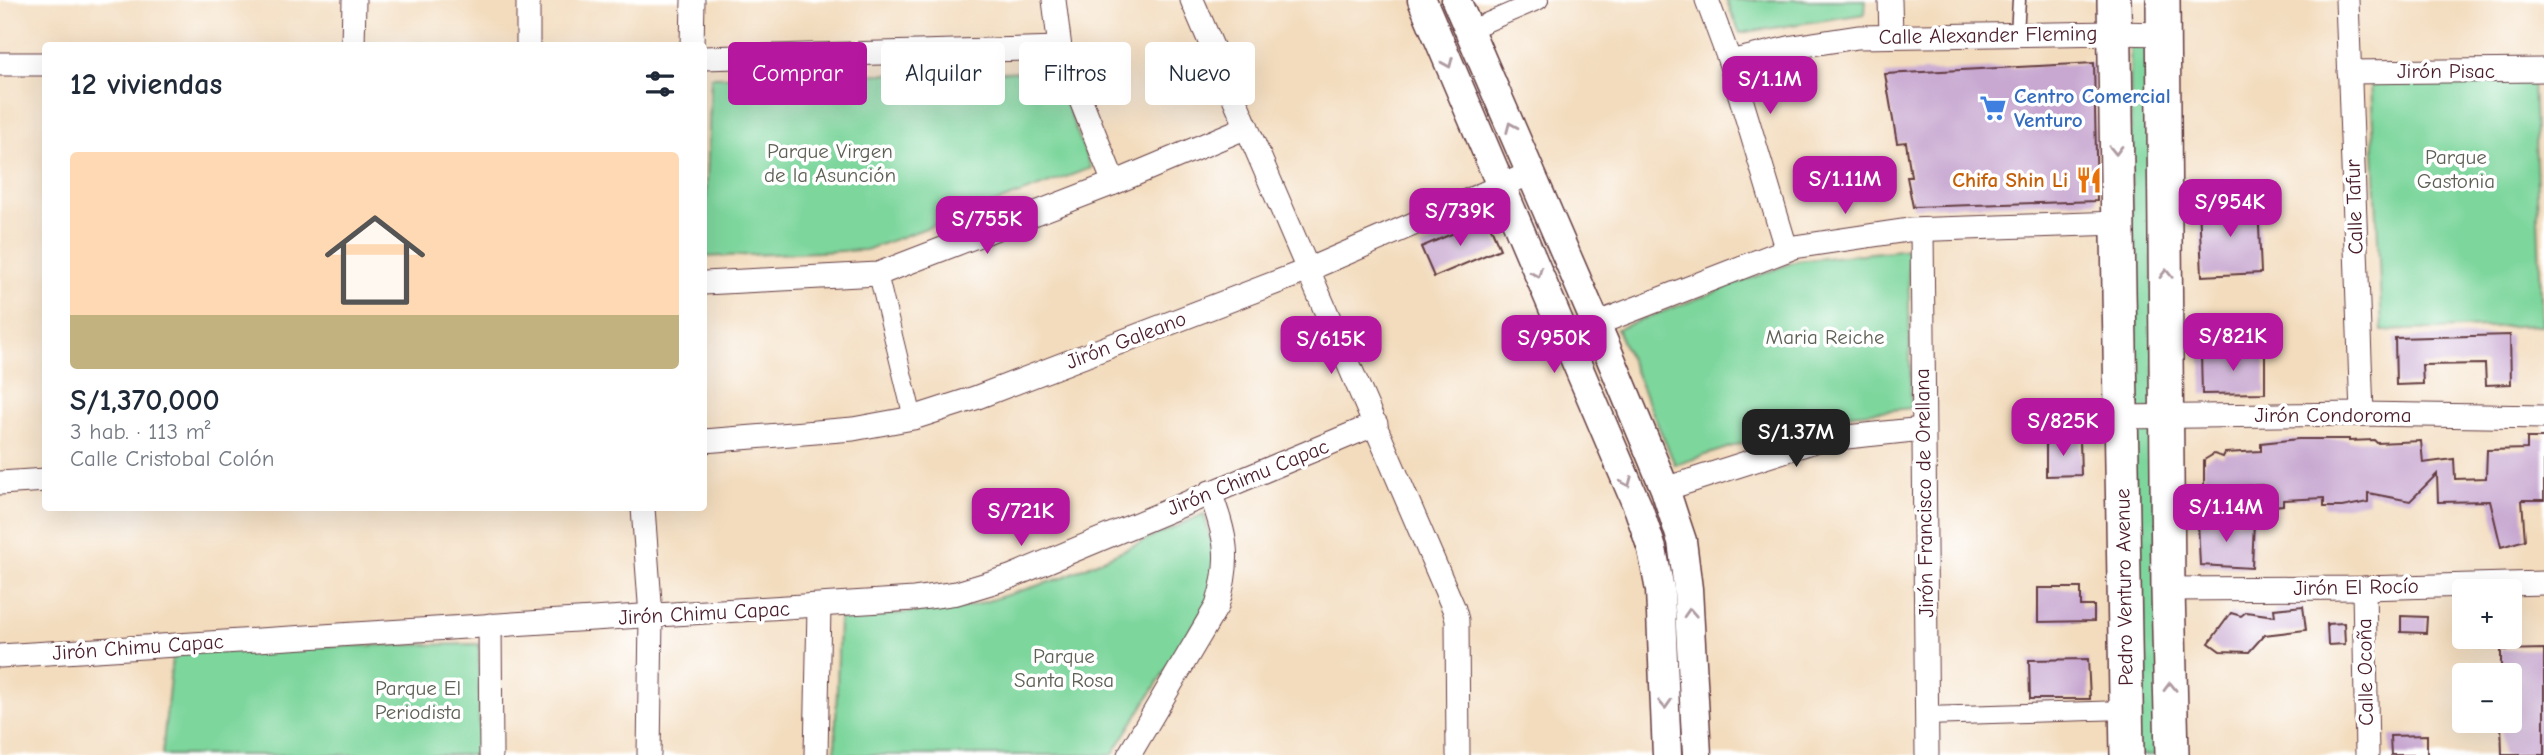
<!DOCTYPE html>
<html lang="es">
<head>
<meta charset="utf-8">
<style>
	body { margin:0; font-family:"Comic Neue",sans-serif; background:#f6f6f7; color:#1f2937; height:100vh; display:flex; flex-direction:column; font-size:26px; white-space:nowrap }
	* { box-sizing:border-box; margin:0 }
	p { font-size:23px; color:#747a83 }
	.icon { flex:none; width:38px; height:38px; fill:none; stroke:currentColor; stroke-width:2; stroke-linecap:round; stroke-linejoin:round }
	.map { position:relative; flex:1; overflow:hidden }
	.side { position:absolute; left:42px; top:42px; width:665px; height:469px; display:flex; flex-direction:column; background:#fff; border-radius:7px; box-shadow:0 7px 28px #0002 }
	.side>* { flex:none }
	.top-card { position:absolute; left:728px; top:42px; width:665px; height:63px; display:flex; gap:14px }
	.controls { position:absolute; left:2452px; top:579px; display:grid; gap:14px }
	.controls a { display:grid; place-items:center; width:70px; height:70px; border-radius:7px; background:#fff; box-shadow:0 7px 28px #0002; font-size:35px }
	.price { position:absolute; translate:-50% -60px; padding:0 16px; border-radius:14px; background:#b5179e; color:#fff; font-size:23px; line-height:46px; filter:drop-shadow(0 2px 4px #0008) }
	.price::after { content:''; position:absolute; left:50%; top:42px; width:21px; height:16px; margin-left:-10px; background:inherit; clip-path:polygon(0 0,100% 0,50% 100%) }
	.price.active { background:#222; color:#fff }
	ul { padding:0; list-style:none }
	li { display:grid; align-content:center; gap:14px; height:371px; padding:0 28px }
	li+li { border-top:2px solid #e0e1e3 }
	li span { display:grid; place-items:center; height:217px; border-radius:7px; color:#555 }
	li>.icon { margin-inline-start:auto }
	span .icon { width:126px; height:126px; fill:#fffc; stroke-width:1 }
	li b { font-size:30px }
	h2 { display:flex; justify-content:space-between; align-items:center; height:84px; padding:0 28px; font-size:30px }
	.chip { padding:0 24px; border-radius:7px; background:#fff; box-shadow:0 7px 28px #0002; font-size:24px; line-height:63px }
	.chip.active { background:#b5179e; color:#fff }
	.map>svg:first-child { display:block }
	.green { fill:#7dd69c; stroke:#647a64; stroke-width:2 }
	.building { fill:#c8a7d0 }
	.lines { fill:none; stroke-linecap:round; stroke-linejoin:round }
	.service-casing { stroke:#633b41; stroke-width:15 }
	.pedestrian-casing { stroke:#633b41; stroke-width:20 }
	.minor-casing { stroke:#633b41; stroke-width:25 }
	.tertiary-casing { stroke:#633b41; stroke-width:31 }
	.secondary-casing { stroke:#633b41; stroke-width:36 }
	.service { stroke:#fff; stroke-width:12 }
	.pedestrian { stroke:#fff; stroke-width:18 }
	.minor { stroke:#fff; stroke-width:23 }
	.tertiary { stroke:#fff; stroke-width:28 }
	.secondary { stroke:#fff; stroke-width:33 }
	.oneway { stroke:#ae9aa0 }
	.labels { text-anchor:middle; stroke-width:7; stroke-linejoin:round; paint-order:stroke }
	.street-label { font-size:21px; fill:#4a1f2b; stroke:#fff }
	.shop-label { font-size:21px; font-weight:bold; fill:#366cbe; stroke:#fff; text-anchor:start }
	.park-label { font-size:21px; fill:#5c5f53; stroke:#fff }
	.food-label { font-size:21px; font-weight:bold; fill:#c56008; stroke:#fff; text-anchor:end }
</style>
</head>
<body>
<div class="map">
<svg width="2544" height="755" viewBox="0 0 2544 755">
	<rect width="100%" height="100%" fill="#fff"/>
	<filter id="ink" filterUnits="userSpaceOnUse"><feTurbulence type="fractalNoise" baseFrequency=".0143" numOctaves="2"/><feDisplacementMap in="SourceGraphic" scale="14" xChannelSelector="R" yChannelSelector="G"/><feConvolveMatrix kernelMatrix="1 2 1 2 8 2 1 2 1" color-interpolation-filters="sRGB"/></filter>
	<filter id="wash" filterUnits="userSpaceOnUse"><feTurbulence type="fractalNoise" baseFrequency=".00686" numOctaves="4" result="noise"/><feDisplacementMap in="SourceGraphic" scale="28" xChannelSelector="R" yChannelSelector="G"/><feGaussianBlur stdDeviation="1.57" result="paint"/><feColorMatrix in="noise" values="0 0 0 0 0 0 0 0 0 0 0 0 0 0 0 0 0 1.4 0 .05"/><feComposite in="paint" operator="in"/></filter>
	<g filter="url(#wash)">
		<rect width="100%" height="100%" fill="#f3dcbd"/>
		<!-- green -->
		<g class="green">
			<polygon points="1726,0 1866,0 1865,14 1740,33"/>
			<polygon points="2130,40 2148,41 2155,409 2133,411"/>
			<polygon points="1053,71 1091,168 866,250 704,257 711,77"/>
			<polygon points="2533,80 2542,325 2382,331 2371,81"/>
			<polygon points="1908,249 1911,408 1823,417 1675,465 1617,329 1797,261"/>
			<polygon points="2154,421 2168,755 2132,755 2130,424"/>
			<polygon points="1204,514 1217,566 1210,599 1112,755 835,755 839,619 968,607 1059,579"/>
			<polygon points="479,644 479,755 162,755 173,648"/>
		</g>
		<g id="blocks">
			<!-- building -->
			<g class="building">
				<polygon points="2094,63 2097,201 1913,207 1907,177 1911,177 1906,142 1897,143 1885,74"/>
				<polygon points="2258,203 2261,273 2202,276 2199,205"/>
				<polygon points="1482,221 1489,223 1500,249 1434,277 1421,247"/>
				<polygon points="2510,335 2511,384 2486,385 2485,364 2422,365 2423,384 2396,385 2395,338"/>
				<polygon points="2246,352 2265,352 2265,393 2202,394 2201,353"/>
				<polygon points="2527,438 2544,438 2544,500 2522,500 2525,540 2501,547 2490,501 2438,502 2437,474 2410,501 2368,493 2368,502 2342,507 2324,507 2324,498 2283,500 2283,505 2263,507 2262,485 2204,488 2204,460 2214,454 2223,457 2225,453 2261,451 2261,443 2298,439 2349,439 2349,441 2374,440 2377,443 2421,441 2423,463 2454,459 2455,479 2486,478 2487,450 2527,449"/>
				<polygon points="2080,440 2081,475 2046,476 2046,441"/>
				<polygon points="2254,521 2252,568 2200,565 2198,522"/>
				<polygon points="2038,588 2081,588 2081,606 2094,606 2094,621 2038,622"/>
				<polygon points="2303,606 2306,630 2264,635 2249,652 2220,651 2209,643 2231,613 2241,616 2246,612 2275,616 2274,609"/>
				<polygon points="2401,616 2427,617 2426,633 2401,632"/>
				<polygon points="2344,623 2345,644 2328,645 2327,624"/>
				<polygon points="2544,649 2544,755 2502,755 2501,721 2510,721 2510,676 2501,676 2501,650"/>
				<polygon points="2088,659 2090,699 2030,699 2029,660"/>
				<polygon points="2427,735 2427,755 2391,755 2390,736"/>
			</g>
		</g>
	</g>
	<g filter="url(#ink)">
		<use href="#blocks" fill-opacity="0" stroke="#633b41" stroke-width="2"/>
		<g class="lines">
			<!-- service casing -->
			<g class="service-casing">
				<polyline id="service" points="2017,34 2019,0"/>
			</g>
			<!-- pedestrian casing -->
			<g class="pedestrian-casing">
				<g id="pedestrian">
					<polyline points="1469,30 1539,0"/>
					<polyline points="878,274 913,418"/>
					<polyline points="1926,716 2126,710"/>
				</g>
			</g>
			<!-- minor casing -->
			<g class="minor-casing">
				<g id="minor">
					<polyline points="1054,0 1060,48 1114,183"/>
					<polyline points="1192,0 1454,609 1457,620 1458,755"/>
					<polyline points="1707,0 1730,62 1786,248"/>
					<polyline points="1890,0 1891,36"/>
					<polyline points="2347,0 2362,414"/>
					<polyline points="353,46 354,0"/>
					<polyline points="528,46 528,0"/>
					<polyline points="692,46 693,0"/>
					<polyline points="704,58 1060,48"/>
					<polyline points="1730,62 1793,47 1858,37 2114,33 2164,34"/>
					<polyline points="0,64 46,64"/>
					<polyline points="2349,72 2544,70"/>
					<polyline points="1922,230 1927,755"/>
					<polyline points="704,283 878,274 1114,183 1247,127"/>
					<polyline points="1596,324 1794,247 1908,230 2118,223"/>
					<polyline points="2121,417 2362,414 2544,417"/>
					<polyline points="704,441 853,429 913,418 975,398 1298,274 1531,173"/>
					<polyline points="0,483 46,480"/>
					<polyline points="1665,489 1818,440 1923,429"/>
					<polyline points="643,508 651,616 649,755"/>
					<polyline points="2364,588 2367,755"/>
					<polyline points="2168,589 2364,588 2544,583"/>
					<polyline points="490,625 491,755"/>
					<polyline points="0,656 914,599 957,593 1010,577 1376,424"/>
					<polyline points="816,755 819,607"/>
					<path d="M1129,755L1217,606C1232,558 1226,537 1210,492"/>
				</g>
			</g>
			<!-- tertiary casing -->
			<g class="tertiary-casing">
				<g id="tertiary">
					<polyline points="1422,0 1639,510 1652,549 1660,590 1667,755"/>
					<polyline points="1456,0 1606,347 1665,489 1676,523 1682,541 1688,589 1697,755"/>
				</g>
			</g>
			<!-- secondary casing -->
			<g class="secondary-casing">
				<g id="secondary">
					<polyline points="2114,0 2127,755"/>
					<polyline points="2163,0 2168,589 2172,755"/>
				</g>
			</g>
			<!-- service -->
			<use href="#service" class="service"/>
			<!-- pedestrian -->
			<use href="#pedestrian" class="pedestrian"/>
			<!-- minor -->
			<use href="#minor" class="minor"/>
			<!-- tertiary -->
			<use href="#tertiary" class="tertiary"/>
			<!-- secondary -->
			<use href="#secondary" class="secondary"/>
		</g>
		<!-- one-way arrows -->
		<defs><path id="oneway-chevron" d="M-2-3.5L2.5 0L-2 3.5" fill="none" stroke-width="1.6" stroke-linecap="round" stroke-linejoin="round" transform="scale(1.75)"/></defs>
		<g class="oneway">
			<use href="#oneway-chevron" transform="translate(1448 63) rotate(67)"/>
			<use href="#oneway-chevron" transform="translate(1511 127) rotate(-113)"/>
			<use href="#oneway-chevron" transform="translate(2116 150) rotate(89)"/>
			<use href="#oneway-chevron" transform="translate(1537 273) rotate(67)"/>
			<use href="#oneway-chevron" transform="translate(2166 274) rotate(-91)"/>
			<use href="#oneway-chevron" transform="translate(1627 482) rotate(67)"/>
			<use href="#oneway-chevron" transform="translate(1690 613) rotate(-93)"/>
			<use href="#oneway-chevron" transform="translate(2170 687) rotate(-91)"/>
			<use href="#oneway-chevron" transform="translate(1665 704) rotate(87)"/>
		</g>
	</g>
	<!-- icons -->
	<defs>
		<g id="supermarket-bare" transform="scale(2.1)"><path d="M-6-5.5h2.5l.6 2H6L4.5 2H-2.5L-4.4-4H-6ZM-1.5 3.2a1.3 1.3 0 1 0 .1 0ZM3 3.2a1.3 1.3 0 1 0 .1 0Z" fill="#3f7fe0" stroke="#fff" stroke-width="2.5" paint-order="stroke"/></g>
		<g id="restaurant-bare" transform="scale(2.1)"><path d="M-5-6h1v4h1v-4h1v4h1v-4h1v5L-1.5 .5V6h-2V.5L-5-1ZM5-6V6H3V1.5H1.5Q1.5-4 5-6Z" fill="#e8710a" stroke="#fff" stroke-width="2.5" paint-order="stroke"/></g>
	</defs>
	<g fill-rule="evenodd">
		<use href="#supermarket-bare" x="1993" y="108"/>
		<use href="#restaurant-bare" x="2089" y="180"/>
	</g>
	<g class="labels">
		<!-- street labels -->
		<g class="street-label">
			<text transform="translate(1988 35) rotate(-1)" y="7">Calle Alexander Fleming</text>
			<text x="2446" y="78">Jirón Pisac</text>
			<text transform="translate(2354 207) rotate(-92)" y="7">Calle Tafur</text>
			<text transform="translate(1126 340) rotate(-21)" y="7">Jirón Galeano</text>
			<text x="2333" y="422">Jirón Condoroma</text>
			<text transform="translate(1248 477) rotate(-22)" y="7">Jirón Chimu Capac</text>
			<text transform="translate(1924 493) rotate(-91)" y="7">Jirón Francisco de Orellana</text>
			<text transform="translate(2124 587) rotate(-91)" y="7">Pedro Venturo Avenue</text>
			<text transform="translate(2356 587) rotate(-1)" y="7">Jirón El Rocío</text>
			<text transform="translate(704 613) rotate(-3)" y="7">Jirón Chimu Capac</text>
			<text transform="translate(138 647) rotate(-4)" y="7">Jirón Chimu Capac</text>
			<text transform="translate(2365 672) rotate(-91)" y="7">Calle Ocoña</text>
		</g>
		<!-- shop labels -->
		<g class="shop-label">
			<text x="2014" y="103">Centro Comercial<tspan x="2014" dy="24">Venturo</tspan></text>
		</g>
		<!-- park labels -->
		<g class="park-label">
			<text x="830" y="158">Parque Virgen<tspan x="830" dy="24">de la Asunción</tspan></text>
			<text x="2456" y="164">Parque<tspan x="2456" dy="24">Gastonia</tspan></text>
			<text x="1825" y="344">Maria Reiche</text>
			<text x="1064" y="663">Parque<tspan x="1064" dy="24">Santa Rosa</tspan></text>
			<text x="418" y="695">Parque El<tspan x="418" dy="24">Periodista</tspan></text>
		</g>
		<!-- food labels -->
		<g class="food-label">
			<text x="2068" y="187">Chifa Shin Li</text>
		</g>
	</g>
</svg>
<div class="controls">
<a>+</a>
<a>−</a>
</div>
<b class="price" style="left:1770px;top:116px">S/1.1M</b>
<b class="price" style="left:1845px;top:216px">S/1.11M</b>
<b class="price" style="left:2230px;top:239px">S/954K</b>
<b class="price" style="left:1460px;top:248px">S/739K</b>
<b class="price" style="left:987px;top:256px">S/755K</b>
<b class="price" style="left:2233px;top:373px">S/821K</b>
<b class="price" style="left:1554px;top:375px">S/950K</b>
<b class="price" style="left:1331px;top:376px">S/615K</b>
<b class="price" style="left:2063px;top:458px">S/825K</b>
<b class="price active" style="left:1796px;top:469px">S/1.37M</b>
<b class="price" style="left:2226px;top:544px">S/1.14M</b>
<b class="price" style="left:1021px;top:548px">S/721K</b>
<div class="top-card">
<a class="chip active">Comprar</a>
<a class="chip">Alquilar</a>
<a class="chip">Filtros</a>
<a class="chip">Nuevo</a>
</div>
<section class="side">
<h2>12 viviendas<svg class="icon" aria-label="filters" viewBox="0 0 24 24"><path d="M4 7h16M4 17h16"/><circle cx="9" cy="7" r="2"/><circle cx="15" cy="17" r="2"/></svg></h2>
<ul>
<li><span style="background:linear-gradient(#ffd9b3 75%,#c2b280 0)"><svg class="icon" aria-label="home" viewBox="0 0 24 24"><path d="M3 11l9-7 9 7M6 9v11h12V9"/></svg></span><div><b>S/1,370,000</b><p>3 hab. · 113 m²</p><p>Calle Cristobal Colón</p></div></li>
</ul>
</section>
</div>
</body>
</html>
